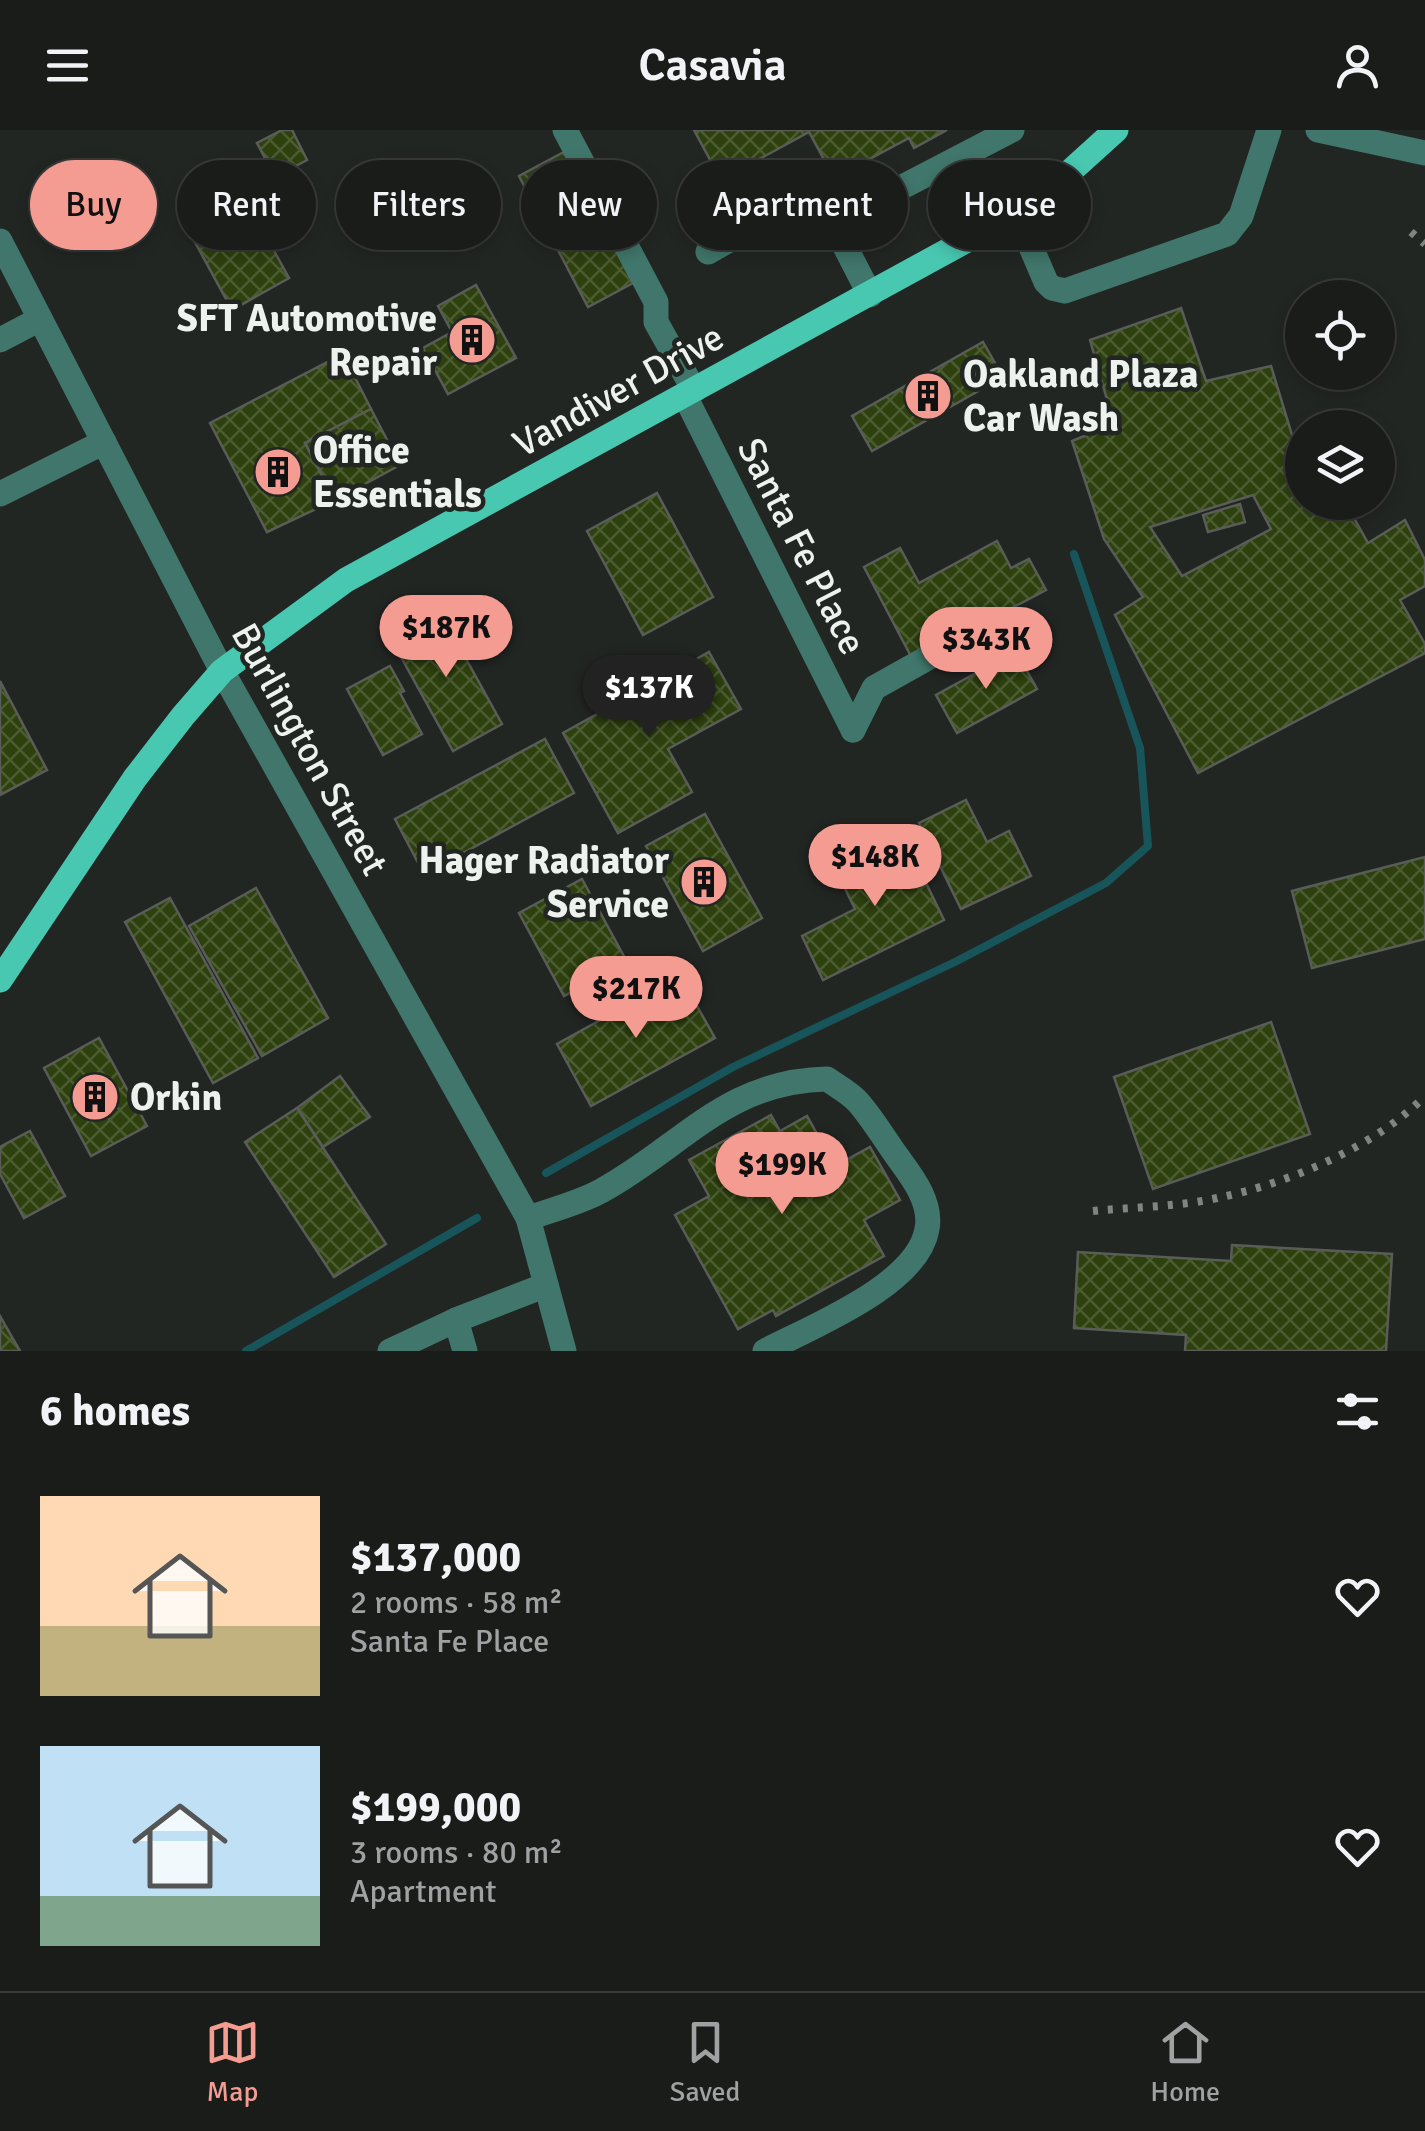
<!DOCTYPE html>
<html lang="en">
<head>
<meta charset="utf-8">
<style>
	body { margin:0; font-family:Signika,sans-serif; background:#232523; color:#f1f3f6; height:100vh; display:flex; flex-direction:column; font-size:38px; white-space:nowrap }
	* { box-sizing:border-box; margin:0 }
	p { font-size:32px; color:#9fa1a2 }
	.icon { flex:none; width:55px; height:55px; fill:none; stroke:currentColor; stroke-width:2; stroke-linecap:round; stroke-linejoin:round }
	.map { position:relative; height:1221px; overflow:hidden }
	.side { display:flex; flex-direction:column; background:#1a1c1a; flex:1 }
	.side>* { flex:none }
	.top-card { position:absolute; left:30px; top:30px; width:1365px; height:90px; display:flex; gap:20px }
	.fabs { position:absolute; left:1285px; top:150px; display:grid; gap:20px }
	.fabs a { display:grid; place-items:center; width:110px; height:110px; border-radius:50%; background:#1a1c1a; box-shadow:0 5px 15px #0003,0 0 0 2px #383a39; font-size:50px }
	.price { position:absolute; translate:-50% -85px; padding:0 22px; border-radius:35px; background:#f59c92; color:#111; font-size:32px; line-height:65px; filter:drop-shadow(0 2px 5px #0008) }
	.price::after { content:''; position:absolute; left:50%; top:60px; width:30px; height:22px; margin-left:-15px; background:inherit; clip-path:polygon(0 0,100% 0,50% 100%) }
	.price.selected { background:#222; color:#fff }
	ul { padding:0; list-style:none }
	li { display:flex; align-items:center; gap:30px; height:250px; padding:0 40px }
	li span { display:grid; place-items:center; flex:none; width:280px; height:200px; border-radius:0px; color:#555 }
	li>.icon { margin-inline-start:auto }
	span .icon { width:120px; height:120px; fill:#fffc; stroke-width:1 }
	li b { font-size:42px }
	h2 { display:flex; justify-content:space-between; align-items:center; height:120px; padding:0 40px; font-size:42px }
	.chip { padding:0 35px; border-radius:45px; background:#1a1c1a; box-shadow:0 5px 15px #0003,0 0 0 2px #383a39; font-size:35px; line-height:90px }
	.chip.selected { background:#f59c92; color:#111 }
	header { display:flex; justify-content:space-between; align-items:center; height:130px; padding:0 40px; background:#1a1c1a; font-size:45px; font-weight:600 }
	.tab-bar { display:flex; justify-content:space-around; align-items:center; height:140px; border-top:2px solid #383a39; background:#1a1c1a; font-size:28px; color:#9fa1a2 }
	.tab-bar a { display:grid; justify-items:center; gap:5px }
	.tab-bar .selected { color:#f59c92 }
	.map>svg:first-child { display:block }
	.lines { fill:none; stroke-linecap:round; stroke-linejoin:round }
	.stream { stroke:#17555b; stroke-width:8 }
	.building { fill:url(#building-cross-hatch); stroke:#5a5d57; stroke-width:2.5; fill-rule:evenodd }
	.minor { stroke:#40766b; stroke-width:25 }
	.major { stroke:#49c8b1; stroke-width:25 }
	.rail { stroke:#818582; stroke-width:8; stroke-dasharray:5 10; stroke-linecap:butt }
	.labels { text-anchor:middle; stroke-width:9; stroke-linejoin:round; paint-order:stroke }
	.poi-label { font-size:38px; font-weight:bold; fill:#eef2ef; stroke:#222623; text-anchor:start }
	.street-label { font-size:38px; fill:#eef2ef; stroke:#222623 }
</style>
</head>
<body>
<header><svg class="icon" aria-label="menu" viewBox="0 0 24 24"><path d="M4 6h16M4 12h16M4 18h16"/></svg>Casavia<svg class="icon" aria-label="person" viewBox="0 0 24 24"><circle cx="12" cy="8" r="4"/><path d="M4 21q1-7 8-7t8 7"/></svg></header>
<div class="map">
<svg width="1425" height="1221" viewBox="0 0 1425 1221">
	<defs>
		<pattern id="building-cross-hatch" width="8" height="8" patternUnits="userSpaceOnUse" patternTransform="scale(2.5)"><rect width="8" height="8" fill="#2d400e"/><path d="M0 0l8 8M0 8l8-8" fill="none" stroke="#4c5c31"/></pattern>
	</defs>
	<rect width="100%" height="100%" fill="#222623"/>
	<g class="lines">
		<!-- stream -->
		<g class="stream">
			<polyline points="546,1043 733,937 955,832 1106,753 1148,716 1140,618 1074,424"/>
			<polyline points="246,1221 477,1088"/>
		</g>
	</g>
	<!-- building -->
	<g class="building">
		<polygon points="282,0 292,0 307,30 275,47 257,13"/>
		<polygon points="694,0 947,0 914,18 909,8 834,48 809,2 721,50"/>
		<polygon points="564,22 633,153 588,177 519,46"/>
		<polygon points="241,61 289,148 232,180 184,92"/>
		<polygon points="476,155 516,228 448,264 423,218 452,202 438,176"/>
		<path d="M1181,178L1206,251L1271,236L1302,338V372H1345L1368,413L1405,390L1425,430V456L1400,470L1425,514V523L1198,643L1115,485L1143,467L1104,409L1072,311L1114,294L1090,210ZM1253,365L1271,399L1182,446L1150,397Z"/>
		<polygon points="983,212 1003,247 872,321 852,286"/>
		<polygon points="343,224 371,279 305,313 335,370 267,402 210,293"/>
		<polygon points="371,279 400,335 335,370 305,313"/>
		<polygon points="657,363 713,467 643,505 587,401"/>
		<polygon points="1240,374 1245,392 1208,402 1203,385"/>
		<polygon points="997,411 1011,438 1029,429 1046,460 913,530 864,437 900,418 919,453"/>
		<polygon points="439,480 502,594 453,621 390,507"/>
		<polygon points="1016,521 1037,559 957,603 936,565"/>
		<polygon points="709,522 741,579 668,619 692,662 618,703 563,603"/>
		<polygon points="390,536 404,561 400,563 422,604 383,625 347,559"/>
		<polygon points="0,551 47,640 0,665"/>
		<polygon points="545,609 574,663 424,744 395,689"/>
		<polygon points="966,670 987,712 1009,701 1031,746 961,779 919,693"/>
		<polygon points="705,684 762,788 703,821 646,716"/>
		<polygon points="902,704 944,790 823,850 802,806 855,779 835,738"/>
		<polygon points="1425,727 1425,809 1312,838 1292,761"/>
		<polygon points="582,749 627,832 564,866 519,783"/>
		<polygon points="256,758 328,888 262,926 189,796"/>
		<polygon points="170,768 258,928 213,953 125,792"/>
		<polygon points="680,846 715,908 591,976 557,914"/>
		<polygon points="1271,892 1310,1004 1153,1059 1114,947"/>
		<polygon points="99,908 147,996 91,1026 44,938"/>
		<polygon points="340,946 370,987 323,1017 297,978"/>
		<polygon points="297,978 386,1114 334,1147 245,1012"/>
		<polygon points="771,985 780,1001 807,986 835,1036 870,1017 900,1070 864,1090 884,1126 776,1186 773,1180 738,1199 675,1085 709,1066 689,1030"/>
		<polygon points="30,1001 65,1066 24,1088 0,1044 0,1017"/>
		<polygon points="1232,1115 1392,1124 1386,1221 1185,1221 1186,1205 1074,1198 1078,1122 1231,1131"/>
		<polygon points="0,1186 20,1221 0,1221"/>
	</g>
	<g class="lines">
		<!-- minor -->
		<g class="minor">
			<polyline points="565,0 656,172 656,192 694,260"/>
			<polyline points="1318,0 1425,23"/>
			<polyline points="1016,82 1046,152 1052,158 1065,161 1227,104 1241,86 1269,0"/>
			<polyline points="0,111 222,541 528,1088 564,1221"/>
			<polyline points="708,122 781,81 833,93"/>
			<polyline points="870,165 833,93 1012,0"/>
			<polyline points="0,210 40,189"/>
			<polyline points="685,266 853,600"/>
			<polyline points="0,364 104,312"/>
			<polyline points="853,600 874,558 949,516"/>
			<path d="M528,1088C552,1080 579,1073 601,1061C682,1017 725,951 827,949C837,956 850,963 858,972C873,989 885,1010 899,1029C913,1048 932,1073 927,1099C918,1155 811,1197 765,1221"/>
			<polyline points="390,1221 456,1190"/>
			<polyline points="465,1221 456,1190 546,1155"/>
		</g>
		<!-- major -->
		<polyline class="major" points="0,850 135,648 183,586 222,541 346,450 991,97 1053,57 1116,0"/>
		<!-- rail -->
		<g class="rail">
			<polyline points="1411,102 1425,114"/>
			<path d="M1093,1081C1134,1077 1177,1077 1217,1068C1287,1054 1375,1017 1425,966"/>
		</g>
	</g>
	<!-- icons -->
	<defs>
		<g id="building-disc" transform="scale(2.5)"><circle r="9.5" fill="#f59c92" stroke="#222623"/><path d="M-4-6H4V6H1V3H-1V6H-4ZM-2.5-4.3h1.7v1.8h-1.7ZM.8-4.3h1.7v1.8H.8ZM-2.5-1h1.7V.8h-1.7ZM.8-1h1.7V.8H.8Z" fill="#111"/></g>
	</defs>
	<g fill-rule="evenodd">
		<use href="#building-disc" x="472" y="210"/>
		<use href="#building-disc" x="928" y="266"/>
		<use href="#building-disc" x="278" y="342"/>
		<use href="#building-disc" x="704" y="752"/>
		<use href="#building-disc" x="95" y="967"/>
	</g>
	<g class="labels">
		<!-- poi labels -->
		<g class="poi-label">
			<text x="437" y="201" text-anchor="end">SFT Automotive<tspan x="437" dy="44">Repair</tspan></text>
			<text x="963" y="257">Oakland Plaza<tspan x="963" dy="44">Car Wash</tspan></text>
			<text x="313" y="333">Office<tspan x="313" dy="44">Essentials</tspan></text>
			<text x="669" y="743" text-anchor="end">Hager Radiator<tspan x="669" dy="44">Service</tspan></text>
			<text x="130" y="980">Orkin</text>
		</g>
		<!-- street labels -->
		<g class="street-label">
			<text transform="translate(618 260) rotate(-29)" y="13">Vandiver Drive</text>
			<text transform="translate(802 416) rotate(63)" y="13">Santa Fe Place</text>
			<text transform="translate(310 619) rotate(61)" y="13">Burlington Street</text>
		</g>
	</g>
</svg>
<div class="fabs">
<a><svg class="icon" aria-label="locate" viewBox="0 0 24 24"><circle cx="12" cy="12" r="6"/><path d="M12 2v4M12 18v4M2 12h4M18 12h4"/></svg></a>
<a><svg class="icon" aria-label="layers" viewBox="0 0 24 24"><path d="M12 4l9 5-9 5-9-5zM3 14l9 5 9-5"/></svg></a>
</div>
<b class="price" style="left:446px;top:550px">$187K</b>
<b class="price" style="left:986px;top:562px">$343K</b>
<b class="price selected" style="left:649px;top:610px">$137K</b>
<b class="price" style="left:875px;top:779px">$148K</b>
<b class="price" style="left:636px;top:911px">$217K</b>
<b class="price" style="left:782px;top:1087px">$199K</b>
<div class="top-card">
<a class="chip selected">Buy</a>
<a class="chip">Rent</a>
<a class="chip">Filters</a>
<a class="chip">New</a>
<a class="chip">Apartment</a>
<a class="chip">House</a>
</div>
</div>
<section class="side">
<h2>6 homes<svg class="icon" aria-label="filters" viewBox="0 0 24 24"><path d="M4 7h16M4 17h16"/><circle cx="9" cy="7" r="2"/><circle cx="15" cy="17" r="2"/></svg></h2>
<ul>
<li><span style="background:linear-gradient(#ffd9b3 65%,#c2b280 0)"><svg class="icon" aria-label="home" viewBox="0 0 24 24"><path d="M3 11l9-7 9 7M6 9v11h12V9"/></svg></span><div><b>$137,000</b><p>2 rooms · 58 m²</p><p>Santa Fe Place</p></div><svg class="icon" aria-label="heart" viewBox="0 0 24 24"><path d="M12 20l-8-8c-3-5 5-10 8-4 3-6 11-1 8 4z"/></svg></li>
<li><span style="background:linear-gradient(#bfe0f5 75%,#7fa58c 0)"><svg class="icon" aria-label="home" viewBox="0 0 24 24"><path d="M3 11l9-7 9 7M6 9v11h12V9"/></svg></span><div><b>$199,000</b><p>3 rooms · 80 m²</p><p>Apartment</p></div><svg class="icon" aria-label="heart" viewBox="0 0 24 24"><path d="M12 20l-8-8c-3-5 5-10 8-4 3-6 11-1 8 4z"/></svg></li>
</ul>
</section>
<nav class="tab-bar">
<a class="selected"><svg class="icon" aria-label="map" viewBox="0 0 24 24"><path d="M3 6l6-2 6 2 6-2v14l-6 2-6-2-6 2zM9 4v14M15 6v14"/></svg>Map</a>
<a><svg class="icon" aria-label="saved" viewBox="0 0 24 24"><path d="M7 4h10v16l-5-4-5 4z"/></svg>Saved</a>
<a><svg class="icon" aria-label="home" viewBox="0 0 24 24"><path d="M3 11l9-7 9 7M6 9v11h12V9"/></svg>Home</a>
</nav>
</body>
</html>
